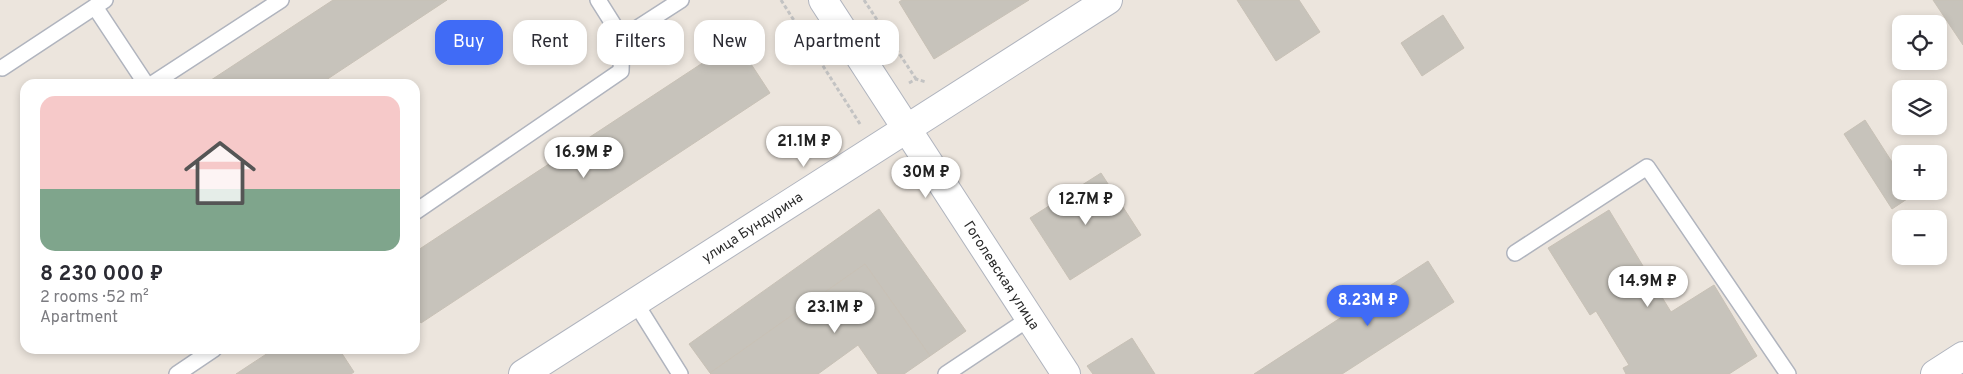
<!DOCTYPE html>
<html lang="en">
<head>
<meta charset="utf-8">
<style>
	body { margin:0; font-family:Overpass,sans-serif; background:#f7f7f7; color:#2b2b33; height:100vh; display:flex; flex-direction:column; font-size:19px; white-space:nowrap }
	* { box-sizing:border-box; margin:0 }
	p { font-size:16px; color:#7c7c81 }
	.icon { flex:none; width:28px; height:28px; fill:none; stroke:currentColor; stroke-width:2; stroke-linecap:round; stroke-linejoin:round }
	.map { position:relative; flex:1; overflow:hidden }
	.sheet { position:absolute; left:20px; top:79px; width:400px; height:275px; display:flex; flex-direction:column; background:#fff; border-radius:15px; box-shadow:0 2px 8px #0003 }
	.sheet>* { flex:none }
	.hud { position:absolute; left:435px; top:20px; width:475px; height:45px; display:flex; gap:10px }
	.fabs { position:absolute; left:1892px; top:15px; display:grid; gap:10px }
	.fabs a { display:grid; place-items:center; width:55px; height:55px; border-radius:10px; background:#fff; box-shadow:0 2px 8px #0003; font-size:25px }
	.price { position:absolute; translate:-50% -42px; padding:0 11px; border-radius:18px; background:#fff; color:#222; font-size:16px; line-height:32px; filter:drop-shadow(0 1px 2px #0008) }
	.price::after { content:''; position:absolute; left:50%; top:30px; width:15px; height:11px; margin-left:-8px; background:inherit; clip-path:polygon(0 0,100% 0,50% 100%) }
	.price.current { background:#406bf6; color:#fff }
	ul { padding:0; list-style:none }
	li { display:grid; align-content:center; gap:10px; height:265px; padding:0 20px }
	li+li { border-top:1px solid #e1e1e2 }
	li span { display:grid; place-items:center; height:155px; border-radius:15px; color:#555 }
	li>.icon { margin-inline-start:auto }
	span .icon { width:90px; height:90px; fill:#fffc; stroke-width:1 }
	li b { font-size:21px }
	.tag { padding:0 18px; border-radius:15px; background:#fff; box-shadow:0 2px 8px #0003; font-size:18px; line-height:45px }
	.tag.current { background:#406bf6; color:#fff }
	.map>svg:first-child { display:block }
	.building { fill:#c7c3bb; stroke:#c8c1b6 }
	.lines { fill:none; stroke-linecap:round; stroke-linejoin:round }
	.service-casing { stroke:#b0b4be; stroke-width:18 }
	.minor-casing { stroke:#b0b4be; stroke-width:30 }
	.path { stroke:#c3c3c3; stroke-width:3; stroke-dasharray:4 2.5; stroke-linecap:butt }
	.service { stroke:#fff; stroke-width:15 }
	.minor { stroke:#fff; stroke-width:28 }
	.labels { text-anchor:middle; stroke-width:5; stroke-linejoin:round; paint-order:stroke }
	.street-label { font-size:14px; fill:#2a2a2a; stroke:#fff }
</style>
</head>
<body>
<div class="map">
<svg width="1963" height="374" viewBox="0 0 1963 374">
	<rect width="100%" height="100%" fill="#ece5dd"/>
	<!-- building -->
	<g class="building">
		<polygon points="333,0 447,0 320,84 205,84"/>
		<polygon points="902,0 1029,0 934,59 899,2"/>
		<polygon points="1237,0 1299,0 1320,32 1276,61"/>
		<polygon points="1933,0 1963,0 1963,45"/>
		<polygon points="1443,15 1464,48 1422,76 1401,43"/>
		<polygon points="736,41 770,93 421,323 415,314 415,252"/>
		<polygon points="1865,120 1901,176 1901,191 1911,191 1913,195 1892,209 1844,134"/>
		<polygon points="1101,173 1141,235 1070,280 1030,218"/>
		<polygon points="879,209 966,331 930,356 865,264 710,373 689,344"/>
		<polygon points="1609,210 1671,312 1714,285 1757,356 1729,374 1626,374 1623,368 1629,365 1596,311 1590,315 1548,248"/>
		<polygon points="1428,261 1454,302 1342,374 1254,374"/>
		<polygon points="865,264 930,356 904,374 878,374 858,345 818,374 711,374 710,373"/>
		<polygon points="1132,338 1155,374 1093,374 1087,366"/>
		<polygon points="274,349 339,349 354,372 351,374 236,374"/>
	</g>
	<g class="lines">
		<!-- service casing -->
		<g class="service-casing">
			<g id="service">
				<polyline points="598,0 622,38 681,0"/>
				<polyline points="95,7 146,84"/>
				<polyline points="2,68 105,0"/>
				<polyline points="152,84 281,0"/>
				<polyline points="415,212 621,71 622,38"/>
				<polyline points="1515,253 1647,167 1788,374"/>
				<polyline points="635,302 680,374"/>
				<polyline points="177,374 214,349"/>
				<polyline points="946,374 1030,318"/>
			</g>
		</g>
		<!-- minor casing -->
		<g class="minor-casing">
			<g id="minor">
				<polyline points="823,0 1066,374"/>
				<polyline points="523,374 1108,0"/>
				<polyline points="1935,374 1963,356"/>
			</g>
		</g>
		<!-- path -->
		<g class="path">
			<polyline points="781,0 860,124"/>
			<polyline points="864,0 916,79"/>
			<polyline points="909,83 916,79 926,82"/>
		</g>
		<!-- service -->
		<use href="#service" class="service"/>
		<!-- minor -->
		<use href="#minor" class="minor"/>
	</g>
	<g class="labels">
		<!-- street labels -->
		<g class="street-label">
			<text transform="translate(752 227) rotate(-33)" y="5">улица Бундурина</text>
			<text transform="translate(1002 275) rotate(57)" y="5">Гоголевская улица</text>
		</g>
	</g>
</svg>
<div class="fabs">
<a><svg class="icon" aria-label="locate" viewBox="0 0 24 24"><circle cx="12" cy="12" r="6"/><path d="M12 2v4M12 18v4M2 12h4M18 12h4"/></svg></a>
<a><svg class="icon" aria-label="layers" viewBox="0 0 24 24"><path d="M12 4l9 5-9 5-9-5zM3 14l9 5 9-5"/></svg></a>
<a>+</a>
<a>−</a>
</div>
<b class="price" style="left:804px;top:168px">21.1M ₽</b>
<b class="price" style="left:584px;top:179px">16.9M ₽</b>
<b class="price" style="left:926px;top:199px">30M ₽</b>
<b class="price" style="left:1086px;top:226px">12.7M ₽</b>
<b class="price" style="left:1648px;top:308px">14.9M ₽</b>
<b class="price current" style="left:1368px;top:327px">8.23M ₽</b>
<b class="price" style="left:835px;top:334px">23.1M ₽</b>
<div class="hud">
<a class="tag current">Buy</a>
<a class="tag">Rent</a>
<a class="tag">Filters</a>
<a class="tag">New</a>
<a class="tag">Apartment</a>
</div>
<section class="sheet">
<ul>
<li><span style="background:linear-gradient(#f6c9c9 60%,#7fa58c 0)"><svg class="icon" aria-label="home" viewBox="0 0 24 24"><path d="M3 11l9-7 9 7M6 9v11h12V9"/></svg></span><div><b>8 230 000 ₽</b><p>2 rooms · 52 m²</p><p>Apartment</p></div></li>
</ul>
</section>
</div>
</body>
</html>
